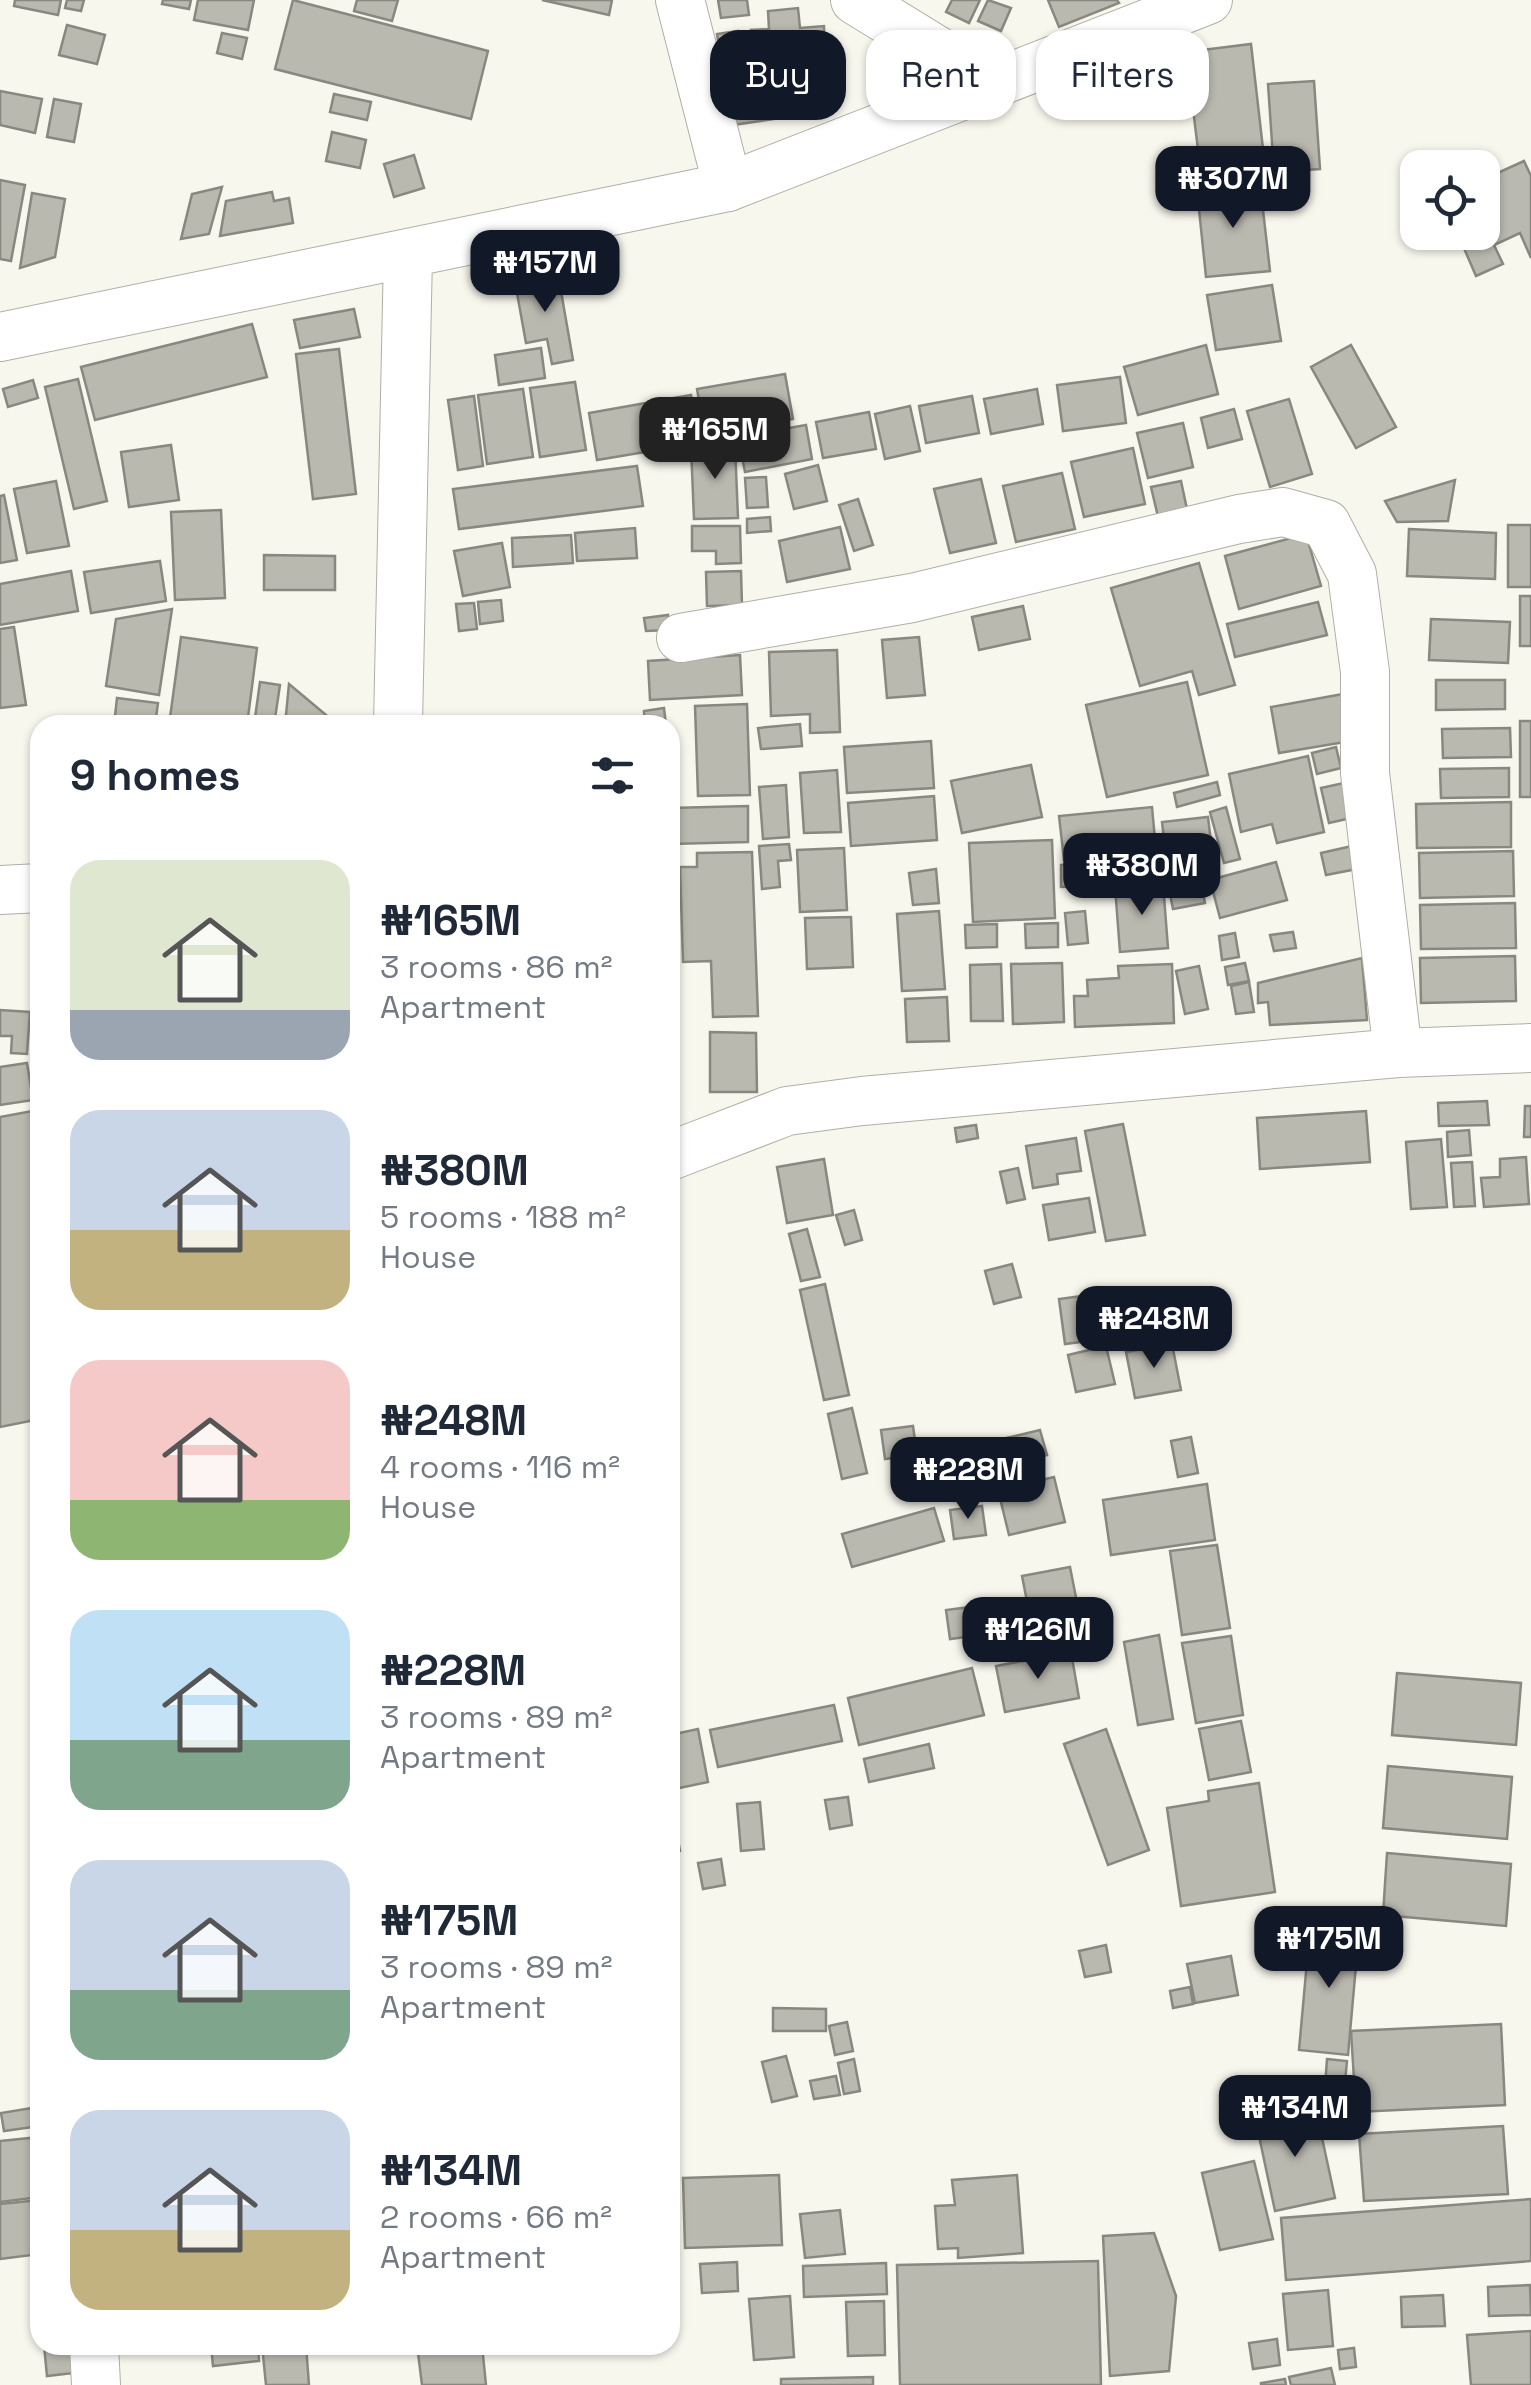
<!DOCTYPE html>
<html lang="en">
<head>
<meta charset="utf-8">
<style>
	body { margin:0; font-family:"Space Grotesk",sans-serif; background:#f2f2f3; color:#1f2937; height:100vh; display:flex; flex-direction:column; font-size:38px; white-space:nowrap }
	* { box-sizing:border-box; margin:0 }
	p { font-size:32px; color:#747a83 }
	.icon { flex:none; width:55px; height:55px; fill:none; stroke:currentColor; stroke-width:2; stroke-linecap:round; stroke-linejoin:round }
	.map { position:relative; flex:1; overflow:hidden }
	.drawer { position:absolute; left:30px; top:715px; width:650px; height:1640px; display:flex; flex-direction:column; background:#fff; border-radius:30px; box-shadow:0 2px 8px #0004 }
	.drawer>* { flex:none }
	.top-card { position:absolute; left:710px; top:30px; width:670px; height:90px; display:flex; gap:20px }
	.fabs { position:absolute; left:1400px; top:150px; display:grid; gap:20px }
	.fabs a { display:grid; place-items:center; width:100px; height:100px; border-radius:20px; background:#fff; box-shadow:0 2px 8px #0004; font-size:50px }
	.price { position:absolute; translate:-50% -85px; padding:0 22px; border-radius:20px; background:#111827; color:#fff; font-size:32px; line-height:65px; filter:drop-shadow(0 2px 5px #0008) }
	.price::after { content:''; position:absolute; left:50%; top:60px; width:30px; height:22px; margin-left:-15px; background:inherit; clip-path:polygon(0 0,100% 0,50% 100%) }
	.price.current { background:#222; color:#fff }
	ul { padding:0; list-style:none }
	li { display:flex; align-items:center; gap:30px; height:250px; padding:0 40px }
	li span { display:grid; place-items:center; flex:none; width:280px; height:200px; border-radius:30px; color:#555 }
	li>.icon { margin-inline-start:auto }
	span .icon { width:120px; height:120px; fill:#fffc; stroke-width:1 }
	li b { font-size:42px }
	h2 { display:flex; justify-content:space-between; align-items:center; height:120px; padding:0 40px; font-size:42px }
	.chip { padding:0 35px; border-radius:30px; background:#fff; box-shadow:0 2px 8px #0004; font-size:35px; line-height:90px }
	.chip.current { background:#111827; color:#fff }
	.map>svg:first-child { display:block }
	.building { fill:#bab9b0; stroke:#898880; stroke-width:2.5 }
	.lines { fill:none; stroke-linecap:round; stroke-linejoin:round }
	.minor-casing { stroke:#b0afa6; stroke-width:50 }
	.minor { stroke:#fff; stroke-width:48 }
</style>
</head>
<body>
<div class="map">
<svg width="1531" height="2385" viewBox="0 0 1531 2385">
	<rect width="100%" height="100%" fill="#f8f7ee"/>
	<!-- building -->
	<g class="building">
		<polygon points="15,0 61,0 58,15 14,6"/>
		<polygon points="67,0 84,0 81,11 65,8"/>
		<polygon points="163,0 191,0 189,9 162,4"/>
		<polygon points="198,0 254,0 248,30 194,20"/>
		<polygon points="293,0 488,51 471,119 275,69"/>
		<polygon points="357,0 398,0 392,21 354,11"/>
		<polygon points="542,0 612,0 609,15"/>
		<polygon points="718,0 747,0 749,15 721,18"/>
		<polygon points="952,0 980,0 969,23 946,12"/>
		<polygon points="988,0 1011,8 1001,31 978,21"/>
		<polygon points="1048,0 1117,0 1119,3 1059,27"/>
		<polygon points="798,8 800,28 824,26 825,56 753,60 751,30 769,29 768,11"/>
		<polygon points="67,25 105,35 97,64 59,55"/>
		<polygon points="738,31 743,65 723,68 717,34"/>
		<polygon points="222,33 247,38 242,59 217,53"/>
		<polygon points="1251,44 1266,175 1202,182 1186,52"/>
		<polygon points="822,66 828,111 733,125 727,80"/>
		<polygon points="1314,81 1320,169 1274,172 1268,84"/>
		<polygon points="0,91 42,99 35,133 0,125"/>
		<polygon points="334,94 371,102 367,120 330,112"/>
		<polygon points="54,99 81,104 74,142 47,137"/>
		<polygon points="332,132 366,140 360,168 326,161"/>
		<polygon points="414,155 424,188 394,197 384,164"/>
		<polygon points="1524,161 1531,176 1531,258 1520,233 1494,245 1503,264 1476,276 1457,232 1482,232 1482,180"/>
		<polygon points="0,180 25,185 11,261 0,259"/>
		<polygon points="1260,184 1270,271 1206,277 1197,190"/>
		<polygon points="222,187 209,234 181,239 192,194"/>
		<polygon points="272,192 274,201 289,198 293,223 220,236 226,201"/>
		<polygon points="32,193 65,199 55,257 20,268"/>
		<polygon points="558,274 573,360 552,364 547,339 526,343 515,282"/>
		<polygon points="1272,285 1281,341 1216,350 1207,295"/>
		<polygon points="354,309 360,337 300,348 294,320"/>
		<polygon points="252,324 267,377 95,420 81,367"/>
		<polygon points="1206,345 1218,394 1138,415 1124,367"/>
		<polygon points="1351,345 1396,427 1356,448 1311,367"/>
		<polygon points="541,348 545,378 499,385 495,355"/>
		<polygon points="339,349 356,494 313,499 296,354"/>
		<polygon points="785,374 793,419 705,434 697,389"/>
		<polygon points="1120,377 1126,423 1063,431 1057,385"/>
		<polygon points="78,379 107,501 74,509 45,387"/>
		<polygon points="33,380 38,398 8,407 3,389"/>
		<polygon points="575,382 586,450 540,457 530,388"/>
		<polygon points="523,389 533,457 487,464 478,395"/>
		<polygon points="1037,389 1043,424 991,434 984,399"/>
		<polygon points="691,395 699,443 597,460 589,413"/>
		<polygon points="474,396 483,466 458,470 448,400"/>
		<polygon points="972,396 979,433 926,443 919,406"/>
		<polygon points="1289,399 1312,474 1270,487 1247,411"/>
		<polygon points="910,406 920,451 885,459 875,414"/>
		<polygon points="1234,409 1242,439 1208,448 1201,418"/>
		<polygon points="869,412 876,449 823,458 816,422"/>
		<polygon points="1183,423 1193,467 1148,478 1137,433"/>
		<polygon points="806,425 812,459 745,472 738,437"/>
		<polygon points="171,445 179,500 129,507 121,452"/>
		<polygon points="735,445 738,518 694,519 691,447"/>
		<polygon points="1133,448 1145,504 1084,517 1071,462"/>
		<polygon points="818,465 827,501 794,509 785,474"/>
		<polygon points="637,466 643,506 459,529 453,489"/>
		<polygon points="1062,473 1075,529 1016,542 1003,486"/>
		<polygon points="766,477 768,507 747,508 745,478"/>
		<polygon points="981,479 996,543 950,553 934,489"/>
		<polygon points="1455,480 1448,521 1397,522 1385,501"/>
		<polygon points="56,481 69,546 27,553 14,489"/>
		<polygon points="1181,481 1188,514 1159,521 1151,487"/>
		<polygon points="4,495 17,560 0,563 0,496"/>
		<polygon points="858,499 873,545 854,551 839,505"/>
		<polygon points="221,510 225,598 175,600 171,512"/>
		<polygon points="770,517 771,531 747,533 747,519"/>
		<rect x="1508" y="525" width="23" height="62"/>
		<polygon points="692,526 740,526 741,563 716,564 716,551 692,551"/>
		<polygon points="840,527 850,569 787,582 779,541"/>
		<polygon points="635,528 637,558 577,561 575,533"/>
		<polygon points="1409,529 1496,533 1495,579 1407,576"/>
		<polygon points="1306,534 1321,586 1239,609 1225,556"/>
		<polygon points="571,535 573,563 513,567 512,538"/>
		<polygon points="502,543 510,587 463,596 454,551"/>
		<polygon points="264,555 335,556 335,590 264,590"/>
		<polygon points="160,561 166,601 91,613 84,572"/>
		<polygon points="1199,563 1235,685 1199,695 1192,671 1140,686 1111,588"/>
		<polygon points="71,571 78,611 0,625 0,584"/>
		<polygon points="741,571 742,605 707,606 706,572"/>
		<rect x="1520" y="596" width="11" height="50"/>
		<polygon points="501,600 503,621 480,624 478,602"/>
		<polygon points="1318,602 1327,635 1235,657 1227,624"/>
		<polygon points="474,603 477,629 459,631 456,604"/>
		<polygon points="1023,606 1030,639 979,650 972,617"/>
		<polygon points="172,609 159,695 106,686 116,619"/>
		<polygon points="668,615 668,630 646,631 644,618"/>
		<polygon points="1431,619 1510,622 1508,663 1429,660"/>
		<polygon points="14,627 26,705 0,708 0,629"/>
		<polygon points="181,637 257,648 247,725 169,725"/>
		<polygon points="919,637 925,695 887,698 882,640"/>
		<polygon points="837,650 840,732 810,733 810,714 771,716 769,652"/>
		<polygon points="740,655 742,695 650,700 648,661"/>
		<polygon points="1436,680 1505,680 1505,709 1436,710"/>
		<polygon points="260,682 280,685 274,725 254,725"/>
		<polygon points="1187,682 1208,775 1107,797 1086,705"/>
		<polygon points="289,684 338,725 285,725"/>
		<polygon points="1343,694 1351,741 1279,753 1271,707"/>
		<polygon points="117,698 158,703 155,725 114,725"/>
		<polygon points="747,704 750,795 698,796 695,706"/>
		<polygon points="664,708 666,725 645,725 644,711"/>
		<rect x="1520" y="721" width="11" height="76"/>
		<polygon points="800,724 802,746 761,749 758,728"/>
		<polygon points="1510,728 1511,757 1443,758 1442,729"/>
		<polygon points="931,741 934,788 847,793 844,747"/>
		<polygon points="1336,747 1341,768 1317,774 1312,753"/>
		<polygon points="1308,756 1324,832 1277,843 1272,824 1241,832 1229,774"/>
		<polygon points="1031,765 1042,817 962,833 951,781"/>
		<polygon points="1509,768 1509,797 1441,798 1440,769"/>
		<polygon points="837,770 841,832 804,833 800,773"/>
		<polygon points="1217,782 1220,795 1177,807 1174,793"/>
		<polygon points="1344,783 1351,818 1329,823 1321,788"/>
		<polygon points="786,785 789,837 763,839 759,787"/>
		<polygon points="934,796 937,840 851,846 848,803"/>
		<polygon points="1511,802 1511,847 1417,848 1416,804"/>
		<polygon points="748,806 748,842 670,844 670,808"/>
		<polygon points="1152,807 1156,851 1064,860 1059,816"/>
		<polygon points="1226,807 1240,859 1224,863 1210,812"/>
		<polygon points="1208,817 1214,868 1168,873 1162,822"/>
		<polygon points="1052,840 1055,918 973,922 969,843"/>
		<polygon points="789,844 791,860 778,861 780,887 762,889 759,846"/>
		<polygon points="1352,846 1357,869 1326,875 1321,853"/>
		<polygon points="844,848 847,910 800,912 797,850"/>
		<polygon points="1513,851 1514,896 1420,898 1419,853"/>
		<polygon points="752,852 758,1016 713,1017 711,961 683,962 680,867 697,867 697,853"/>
		<polygon points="1276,862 1287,900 1220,918 1210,880"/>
		<polygon points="1084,864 1084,886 1061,887 1061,865"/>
		<polygon points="936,869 939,903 913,905 909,873"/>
		<polygon points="1163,883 1168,948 1120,952 1115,887"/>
		<polygon points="1201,883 1205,903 1173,909 1169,889"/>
		<polygon points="1515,903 1516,948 1421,949 1420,905"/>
		<polygon points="939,911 945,989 902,991 897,914"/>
		<polygon points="1085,911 1088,943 1068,945 1065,913"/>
		<polygon points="851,917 853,967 807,969 805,918"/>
		<polygon points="1058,923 1058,947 1026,948 1025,924"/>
		<polygon points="997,924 997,947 966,948 965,925"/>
		<polygon points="1293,932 1296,948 1274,951 1270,935"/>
		<polygon points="1235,933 1239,957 1222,960 1219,936"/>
		<polygon points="1515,956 1516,1001 1421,1003 1420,958"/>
		<polygon points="1362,958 1367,1020 1270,1025 1268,1002 1258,1003 1258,983"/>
		<polygon points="1062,963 1064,1022 1013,1024 1011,964"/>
		<polygon points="1245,963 1249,981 1228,985 1225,967"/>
		<polygon points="1001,964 1003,1021 971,1021 970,965"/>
		<polygon points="1172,964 1174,1023 1075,1027 1074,996 1088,996 1087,980 1119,978 1118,966"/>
		<polygon points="1199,966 1208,1009 1185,1014 1176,971"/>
		<polygon points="1249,982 1254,1012 1236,1014 1231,986"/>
		<polygon points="947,997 949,1041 907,1042 905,999"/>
		<polygon points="0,1010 30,1012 27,1054 11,1053 12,1036 0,1036"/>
		<polygon points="710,1032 756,1033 757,1092 710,1092"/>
		<polygon points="27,1063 33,1100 0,1105 0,1067"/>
		<polygon points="1487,1101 1489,1125 1439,1126 1438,1103"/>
		<polygon points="1525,1106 1531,1106 1531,1137 1524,1137"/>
		<polygon points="38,1110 40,1419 0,1427 0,1117"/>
		<polygon points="1366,1111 1370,1162 1260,1169 1257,1118"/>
		<polygon points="1123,1124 1145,1235 1106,1241 1085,1131"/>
		<polygon points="976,1125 978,1138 957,1142 955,1128"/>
		<polygon points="1469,1130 1471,1155 1448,1157 1447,1132"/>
		<polygon points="1076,1138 1081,1171 1057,1174 1058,1184 1033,1188 1026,1146"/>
		<polygon points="1441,1139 1447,1207 1411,1209 1406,1142"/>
		<polygon points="1526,1157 1529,1204 1484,1207 1481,1178 1500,1177 1500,1159"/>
		<polygon points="824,1159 833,1215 787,1223 777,1167"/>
		<polygon points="1472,1162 1475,1206 1454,1207 1451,1163"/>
		<polygon points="1018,1168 1025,1199 1007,1203 1000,1172"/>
		<polygon points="1089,1198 1095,1232 1049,1240 1043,1205"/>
		<polygon points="854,1210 862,1240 845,1245 836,1215"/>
		<polygon points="807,1229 820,1277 801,1281 789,1234"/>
		<polygon points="1012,1264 1021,1297 994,1304 985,1271"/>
		<polygon points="825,1284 849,1395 824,1400 800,1290"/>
		<polygon points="1097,1294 1100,1314 1160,1306 1164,1331 1065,1344 1059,1299"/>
		<polygon points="1172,1344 1181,1390 1135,1398 1126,1352"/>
		<polygon points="1106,1346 1115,1384 1076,1392 1068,1355"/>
		<polygon points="852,1408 867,1473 842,1479 828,1414"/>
		<polygon points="913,1426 917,1455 885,1459 881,1430"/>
		<polygon points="1040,1430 1047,1455 1004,1465 998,1440"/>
		<polygon points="1191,1437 1198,1473 1178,1477 1171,1441"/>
		<polygon points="1054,1477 1065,1522 1009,1535 998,1490"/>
		<polygon points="1207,1484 1215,1540 1111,1555 1103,1500"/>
		<polygon points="982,1506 986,1535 954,1539 950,1510"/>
		<polygon points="934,1508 944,1541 852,1567 842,1534"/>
		<polygon points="1217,1545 1230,1628 1182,1635 1170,1551"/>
		<polygon points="1070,1567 1083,1633 1035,1642 1022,1576"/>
		<polygon points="978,1606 982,1635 950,1639 946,1610"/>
		<polygon points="1159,1635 1173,1719 1138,1725 1124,1642"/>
		<polygon points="1231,1636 1243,1715 1196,1723 1182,1643"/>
		<polygon points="1071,1652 1079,1698 1005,1712 996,1666"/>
		<polygon points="972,1668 984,1715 859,1745 848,1698"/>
		<polygon points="1397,1673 1521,1683 1516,1745 1392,1735"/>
		<polygon points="834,1705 842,1741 718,1767 710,1730"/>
		<polygon points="1241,1721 1251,1772 1209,1780 1199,1729"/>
		<polygon points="698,1729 708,1782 670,1790 670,1735"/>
		<polygon points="1106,1729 1149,1850 1108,1865 1064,1744"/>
		<polygon points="929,1744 934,1768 869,1782 864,1759"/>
		<polygon points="1388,1766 1512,1777 1507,1839 1383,1828"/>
		<polygon points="1259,1783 1275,1892 1181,1906 1167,1808 1209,1801 1208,1791"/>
		<polygon points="848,1797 852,1825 830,1829 825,1800"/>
		<polygon points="760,1802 764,1849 741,1851 737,1804"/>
		<polygon points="676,1828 680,1851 670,1852 670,1829"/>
		<polygon points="1387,1853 1511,1864 1506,1926 1383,1915"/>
		<polygon points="721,1859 725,1885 703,1889 698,1863"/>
		<polygon points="1310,1928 1359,1932 1348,2055 1299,2050"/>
		<polygon points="1106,1945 1111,1972 1085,1977 1079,1951"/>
		<polygon points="1231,1956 1238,1995 1195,2003 1187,1964"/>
		<polygon points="1190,1987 1193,2004 1173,2008 1170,1991"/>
		<polygon points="773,2008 826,2009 826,2031 773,2031"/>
		<polygon points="847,2022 853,2051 835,2055 829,2026"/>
		<polygon points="1501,2024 1505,2105 1356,2112 1351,2031"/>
		<polygon points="786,2056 797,2096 772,2102 762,2062"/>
		<polygon points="854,2059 860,2091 844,2094 838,2063"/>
		<polygon points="1327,2059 1347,2061 1343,2103 1324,2101"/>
		<polygon points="836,2076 840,2095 814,2099 810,2081"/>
		<polygon points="38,2107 40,2126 4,2131 1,2113"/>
		<polygon points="1316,2110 1335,2198 1275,2211 1256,2122"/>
		<polygon points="1503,2126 1508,2194 1364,2201 1359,2134"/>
		<polygon points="40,2137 40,2197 0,2202 0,2141"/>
		<polygon points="1254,2161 1273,2239 1220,2250 1202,2173"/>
		<polygon points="779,2175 782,2245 685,2248 683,2178"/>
		<polygon points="1017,2175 1023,2253 958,2258 958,2248 938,2249 935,2206 955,2205 952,2180"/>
		<polygon points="1531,2199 1531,2261 1286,2280 1281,2218"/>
		<polygon points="40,2200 40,2254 0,2259 0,2204"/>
		<polygon points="840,2210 845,2254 805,2258 800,2214"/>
		<polygon points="1154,2233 1176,2296 1169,2371 1110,2376 1103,2236"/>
		<polygon points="1098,2261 1101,2385 900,2385 897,2265"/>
		<polygon points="737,2262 738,2291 702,2293 700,2264"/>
		<polygon points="886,2263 887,2294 804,2297 803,2266"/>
		<polygon points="1530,2285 1531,2315 1489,2316 1488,2287"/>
		<polygon points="1328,2290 1333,2346 1288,2350 1283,2294"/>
		<polygon points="1443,2295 1445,2326 1402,2327 1401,2297"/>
		<polygon points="790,2296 794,2357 754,2360 749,2299"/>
		<polygon points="884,2301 885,2355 848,2356 846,2302"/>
		<polygon points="1531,2331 1531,2385 1471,2385 1467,2335"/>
		<polygon points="1277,2339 1280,2365 1253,2369 1249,2343"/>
		<polygon points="44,2345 71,2345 74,2373 47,2376"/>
		<polygon points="211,2345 258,2345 259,2361 213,2366"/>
		<polygon points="262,2345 306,2345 309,2385 266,2385"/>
		<polygon points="417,2345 482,2345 486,2385 422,2385"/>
		<polygon points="1354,2348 1356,2367 1340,2369 1338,2350"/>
		<polygon points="1331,2368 1335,2385 1291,2385 1289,2377"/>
		<polygon points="873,2377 873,2385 781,2385 781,2379"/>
		<polygon points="1285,2379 1286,2385 1261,2385 1261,2383"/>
	</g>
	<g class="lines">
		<!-- minor casing -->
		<g class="minor-casing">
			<g id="minor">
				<polyline points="680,0 728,187"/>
				<polyline points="855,0 995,86"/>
				<polyline points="0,337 728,187 1208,0"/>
				<polyline points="681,638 912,598 1239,519 1283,512 1326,524 1352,574 1365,672 1365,773 1398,1053"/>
				<polyline points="398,725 408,255"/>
				<polyline points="0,890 40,888"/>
				<polyline points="670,1156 787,1111 862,1101 1398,1053 1531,1048"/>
				<polyline points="94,2345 96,2385"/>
			</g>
		</g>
		<!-- minor -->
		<use href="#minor" class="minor"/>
	</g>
</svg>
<div class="fabs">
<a><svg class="icon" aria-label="locate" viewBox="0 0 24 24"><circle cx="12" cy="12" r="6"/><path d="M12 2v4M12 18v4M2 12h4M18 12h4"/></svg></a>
</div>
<b class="price" style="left:1233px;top:231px">₦307M</b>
<b class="price" style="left:545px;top:315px">₦157M</b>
<b class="price current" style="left:715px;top:482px">₦165M</b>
<b class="price" style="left:1142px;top:918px">₦380M</b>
<b class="price" style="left:1154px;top:1371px">₦248M</b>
<b class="price" style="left:968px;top:1522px">₦228M</b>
<b class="price" style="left:1038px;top:1682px">₦126M</b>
<b class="price" style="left:1329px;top:1991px">₦175M</b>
<b class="price" style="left:1295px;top:2160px">₦134M</b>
<div class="top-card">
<a class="chip current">Buy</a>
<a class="chip">Rent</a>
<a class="chip">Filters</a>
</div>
<section class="drawer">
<h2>9 homes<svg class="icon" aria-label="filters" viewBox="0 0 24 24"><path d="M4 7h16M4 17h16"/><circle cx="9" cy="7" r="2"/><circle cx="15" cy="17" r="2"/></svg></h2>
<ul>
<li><span style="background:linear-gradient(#dfe7d0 75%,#9aa5b1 0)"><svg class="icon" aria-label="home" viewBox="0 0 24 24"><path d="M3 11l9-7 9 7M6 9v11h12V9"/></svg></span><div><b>₦165M</b><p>3 rooms · 86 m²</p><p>Apartment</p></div></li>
<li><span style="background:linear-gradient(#c9d6e8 60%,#c2b280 0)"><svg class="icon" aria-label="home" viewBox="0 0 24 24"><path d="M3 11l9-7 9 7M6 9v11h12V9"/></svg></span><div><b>₦380M</b><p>5 rooms · 188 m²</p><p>House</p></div></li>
<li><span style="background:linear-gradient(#f6c9c9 70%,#8fb573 0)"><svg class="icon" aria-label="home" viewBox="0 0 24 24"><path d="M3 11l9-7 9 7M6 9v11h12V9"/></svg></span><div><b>₦248M</b><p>4 rooms · 116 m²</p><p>House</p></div></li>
<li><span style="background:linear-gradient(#bfe0f5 65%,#7fa58c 0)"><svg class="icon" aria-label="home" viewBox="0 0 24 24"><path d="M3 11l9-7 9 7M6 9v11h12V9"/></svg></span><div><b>₦228M</b><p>3 rooms · 89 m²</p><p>Apartment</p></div></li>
<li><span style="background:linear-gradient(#c9d6e8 65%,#7fa58c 0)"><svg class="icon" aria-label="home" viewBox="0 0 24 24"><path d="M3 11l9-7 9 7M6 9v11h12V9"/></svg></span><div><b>₦175M</b><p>3 rooms · 89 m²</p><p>Apartment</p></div></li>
<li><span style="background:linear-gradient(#c9d6e8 60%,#c2b280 0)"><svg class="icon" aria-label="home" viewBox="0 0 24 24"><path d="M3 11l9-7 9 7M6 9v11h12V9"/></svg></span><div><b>₦134M</b><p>2 rooms · 66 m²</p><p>Apartment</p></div></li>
</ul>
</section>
</div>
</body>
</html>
